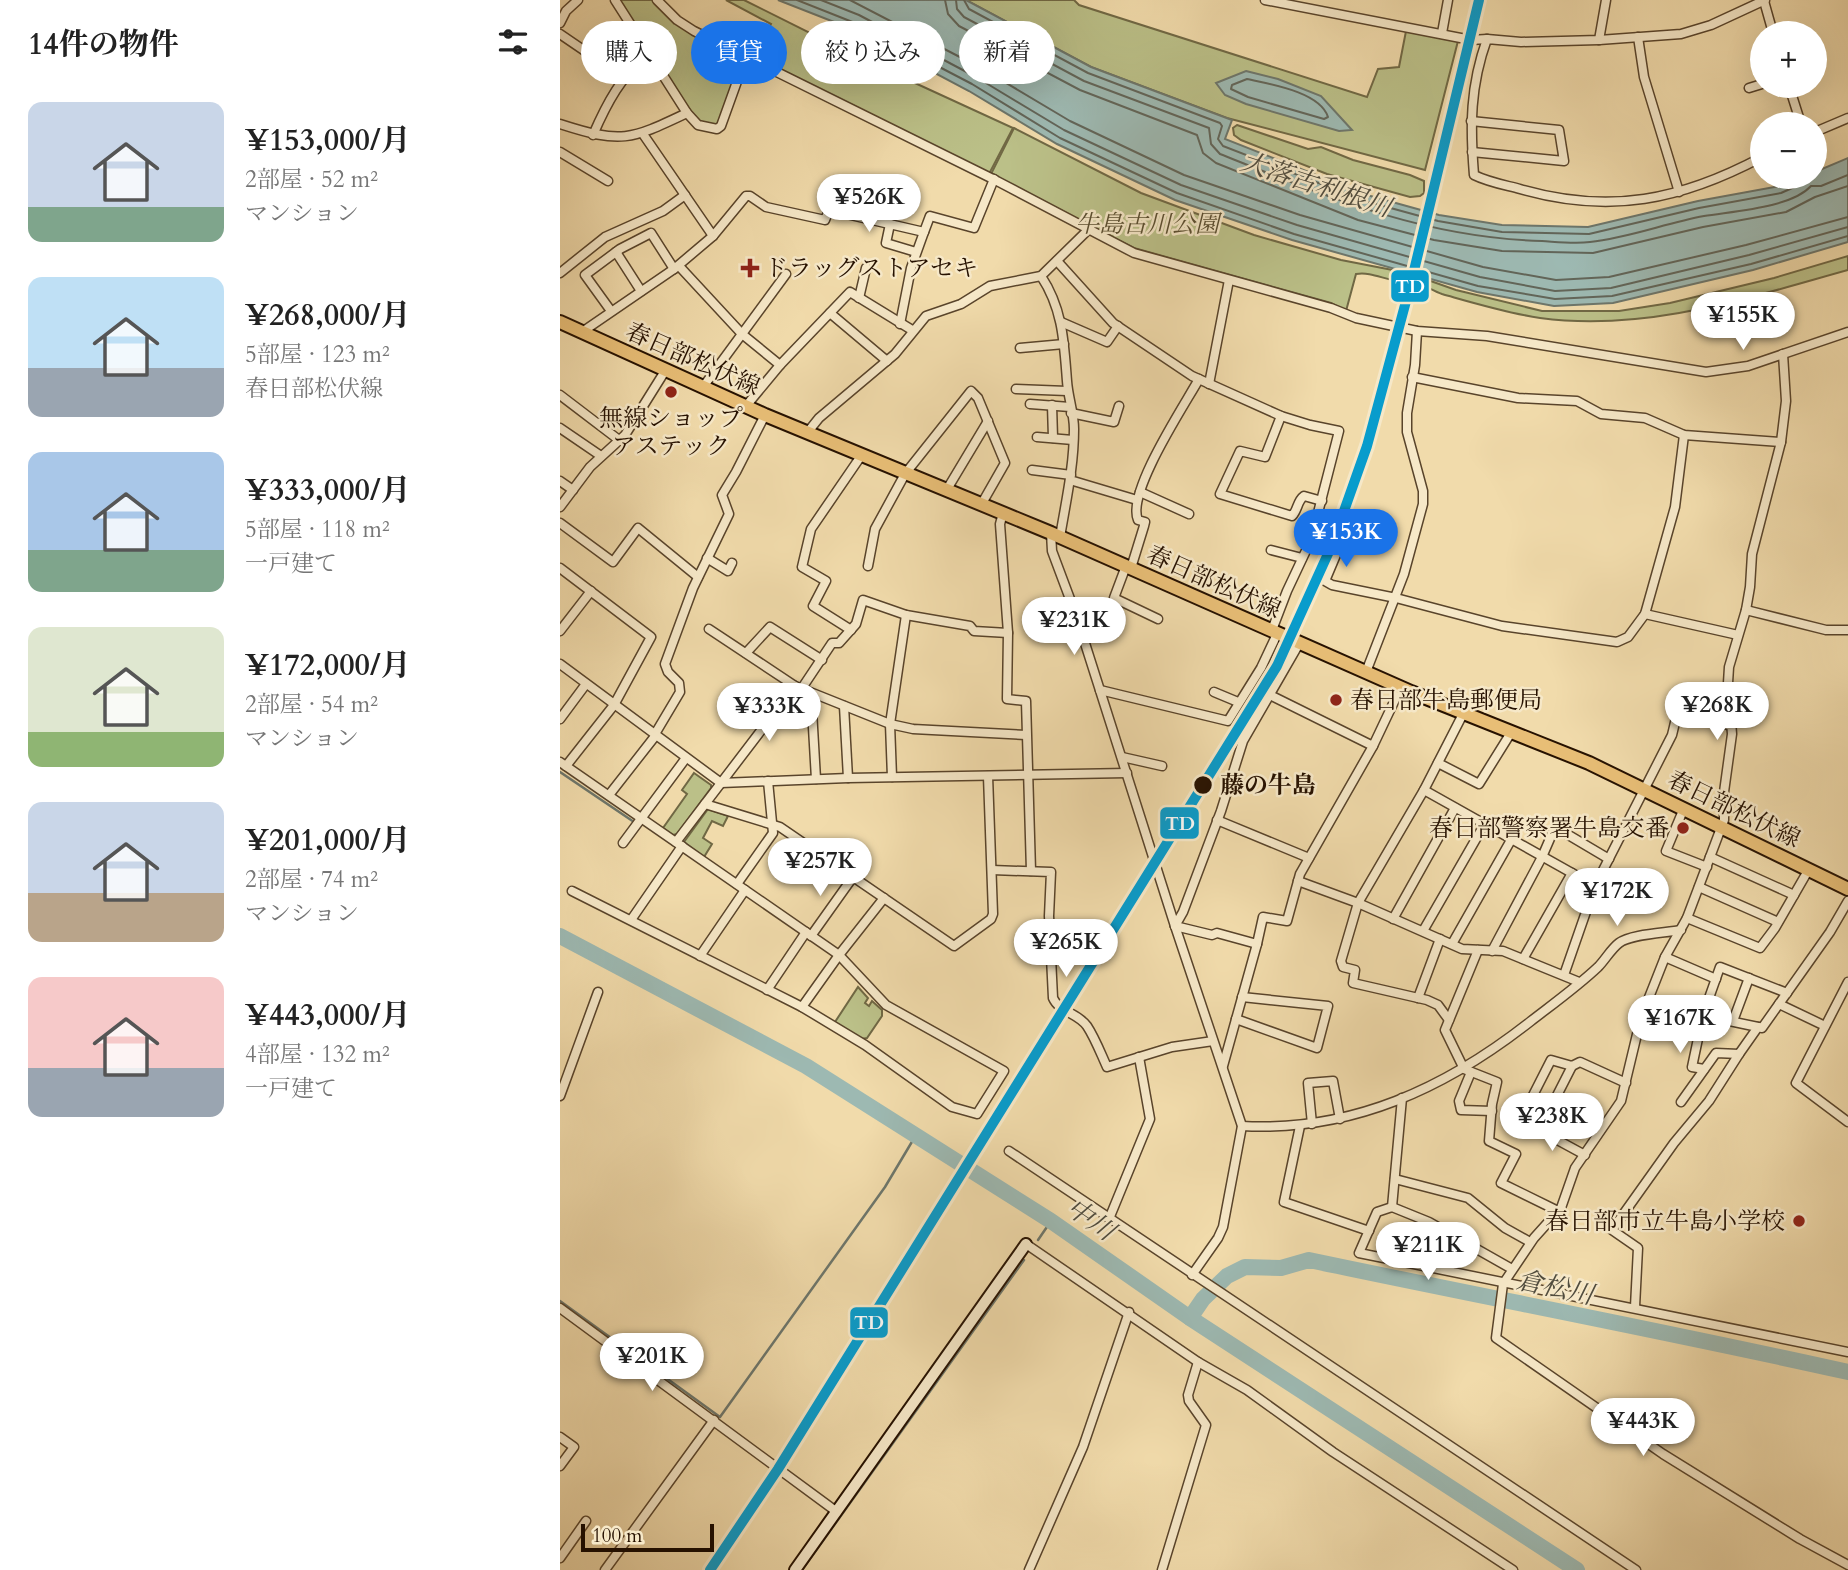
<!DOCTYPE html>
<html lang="ja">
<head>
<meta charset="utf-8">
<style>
	body { margin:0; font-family:Cardo,"Noto Serif JP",serif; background:#f2f2f2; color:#222; height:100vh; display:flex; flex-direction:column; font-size:26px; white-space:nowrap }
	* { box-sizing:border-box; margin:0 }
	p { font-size:23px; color:#767676 }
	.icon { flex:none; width:38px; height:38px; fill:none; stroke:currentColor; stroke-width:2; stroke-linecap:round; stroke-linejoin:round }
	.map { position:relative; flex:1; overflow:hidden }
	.details { display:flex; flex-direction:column; background:#fff; width:560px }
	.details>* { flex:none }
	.banner { position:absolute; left:21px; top:21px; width:665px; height:63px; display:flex; gap:14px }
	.fabs { position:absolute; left:1190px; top:21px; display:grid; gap:14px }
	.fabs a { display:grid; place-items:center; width:77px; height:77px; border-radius:50%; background:#fff; box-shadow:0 7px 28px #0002; font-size:35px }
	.scale { position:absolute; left:21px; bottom:18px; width:133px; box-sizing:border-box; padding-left:7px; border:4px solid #261100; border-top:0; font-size:19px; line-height:24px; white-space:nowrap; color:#261100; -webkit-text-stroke:5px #f6e8c8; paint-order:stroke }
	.price { position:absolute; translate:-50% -60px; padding:0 16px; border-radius:24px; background:#fff; color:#222; font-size:23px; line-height:46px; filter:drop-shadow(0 2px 4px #0008) }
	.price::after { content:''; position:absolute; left:50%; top:42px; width:21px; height:16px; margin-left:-10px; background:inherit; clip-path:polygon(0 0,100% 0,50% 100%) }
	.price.active { background:#1a73e8; color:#fff }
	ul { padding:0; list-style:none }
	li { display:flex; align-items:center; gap:21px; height:175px; padding:0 28px }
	li span { display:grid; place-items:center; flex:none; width:196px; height:140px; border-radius:14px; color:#555 }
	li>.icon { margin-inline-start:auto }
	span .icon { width:84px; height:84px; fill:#fffc; stroke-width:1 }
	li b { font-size:30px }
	h2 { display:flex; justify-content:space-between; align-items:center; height:84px; padding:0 28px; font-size:30px }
	.pill { padding:0 24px; border-radius:32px; background:#fff; box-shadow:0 7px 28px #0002; font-size:24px; line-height:63px }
	.pill.active { background:#1a73e8; color:#fff }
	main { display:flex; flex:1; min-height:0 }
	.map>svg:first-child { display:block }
	.green { fill:#bbc088; stroke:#706844; stroke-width:2 }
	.water { fill:#9db9b2; stroke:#6d766b; stroke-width:2 }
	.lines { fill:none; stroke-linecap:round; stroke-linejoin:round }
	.shore { stroke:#626559; stroke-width:2 }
	.stream { stroke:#6d766b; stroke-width:2.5 }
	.river { stroke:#9db9b2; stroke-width:16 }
	.street-casing { stroke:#59442b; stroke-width:11 }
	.secondary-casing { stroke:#261100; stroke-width:14 }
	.primary-casing { stroke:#261100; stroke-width:16 }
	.street { stroke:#f6e8c8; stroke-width:8 }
	.secondary { stroke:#f6e8c8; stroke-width:10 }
	.primary { stroke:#e8be76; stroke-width:12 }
	.rail-1-casing { stroke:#f6e8c8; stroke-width:16 }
	.rail-1 { stroke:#089ccc; stroke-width:10 }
	.poi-dot { fill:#8f2418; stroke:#f6e8c8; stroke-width:2.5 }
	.stop-dot { fill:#261100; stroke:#f6e8c8; stroke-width:2.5 }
	.labels { text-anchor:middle; stroke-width:5; stroke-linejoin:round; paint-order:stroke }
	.park-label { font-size:24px; font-style:italic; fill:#5a4e30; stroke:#f6e8c8 }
	.poi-label { font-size:24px; fill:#261100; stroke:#f6e8c8; text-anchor:start }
	.street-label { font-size:24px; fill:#261100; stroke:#f6e8c8 }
	.stop-label { font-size:24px; font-weight:bold; fill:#261100; stroke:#f6e8c8; text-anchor:start }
	.water-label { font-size:26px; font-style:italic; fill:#504c3e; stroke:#f6e8c8 }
	.line-badge { stroke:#f6e8c8; stroke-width:2.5 }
	.badge-label { font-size:19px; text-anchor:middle; font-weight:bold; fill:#fff }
</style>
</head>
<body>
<main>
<section class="details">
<h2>14件の物件<svg class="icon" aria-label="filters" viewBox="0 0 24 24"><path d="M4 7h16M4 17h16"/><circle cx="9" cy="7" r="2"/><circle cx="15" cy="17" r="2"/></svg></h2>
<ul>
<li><span style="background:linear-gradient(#c9d6e8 75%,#7fa58c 0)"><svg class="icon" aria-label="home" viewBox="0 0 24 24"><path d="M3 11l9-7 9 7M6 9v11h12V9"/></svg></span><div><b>¥153,000/月</b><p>2部屋 · 52 m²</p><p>マンション</p></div></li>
<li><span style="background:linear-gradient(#bfe0f5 65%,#9aa5b1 0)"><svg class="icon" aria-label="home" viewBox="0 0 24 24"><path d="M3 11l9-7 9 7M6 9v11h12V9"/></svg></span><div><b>¥268,000/月</b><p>5部屋 · 123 m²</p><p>春日部松伏線</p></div></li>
<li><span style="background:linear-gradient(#a9c7e8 70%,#7fa58c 0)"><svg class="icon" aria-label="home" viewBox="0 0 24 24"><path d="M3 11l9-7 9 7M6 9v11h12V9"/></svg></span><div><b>¥333,000/月</b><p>5部屋 · 118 m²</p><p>一戸建て</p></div></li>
<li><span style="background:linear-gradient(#dfe7d0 75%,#8fb573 0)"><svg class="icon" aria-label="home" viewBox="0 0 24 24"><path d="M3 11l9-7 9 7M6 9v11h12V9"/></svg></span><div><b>¥172,000/月</b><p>2部屋 · 54 m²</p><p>マンション</p></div></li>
<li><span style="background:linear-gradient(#c9d6e8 65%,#b9a48a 0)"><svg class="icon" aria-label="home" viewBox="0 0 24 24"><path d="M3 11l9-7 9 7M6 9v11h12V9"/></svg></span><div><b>¥201,000/月</b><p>2部屋 · 74 m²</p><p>マンション</p></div></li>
<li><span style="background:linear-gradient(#f6c9c9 65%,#9aa5b1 0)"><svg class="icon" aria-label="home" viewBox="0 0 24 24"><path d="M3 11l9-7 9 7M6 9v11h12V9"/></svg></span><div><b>¥443,000/月</b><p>4部屋 · 132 m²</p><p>一戸建て</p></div></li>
</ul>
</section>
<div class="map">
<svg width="1288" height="1570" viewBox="0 0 1288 1570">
	<rect width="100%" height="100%" fill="#f1dbab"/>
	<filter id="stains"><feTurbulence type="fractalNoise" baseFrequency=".00286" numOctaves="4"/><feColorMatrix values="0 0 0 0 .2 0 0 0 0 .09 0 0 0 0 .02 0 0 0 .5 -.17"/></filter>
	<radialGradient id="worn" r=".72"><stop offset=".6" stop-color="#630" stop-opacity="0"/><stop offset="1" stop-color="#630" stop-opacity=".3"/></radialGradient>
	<!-- green -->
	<g class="green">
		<polygon points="58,0 92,0 115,22 190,62 158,125 140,122 130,112"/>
		<polygon points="166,0 184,0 294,55 453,128 429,174 194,58 211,24"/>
		<polygon points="406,0 514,0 519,5 807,97 818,69 839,67 847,26 899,37 865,170 667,118 531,67"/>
		<polygon points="677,125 748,149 761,147 793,160 850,175 864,181 864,193 860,196 850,197 767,174 681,140 674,135 673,128"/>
		<path d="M454,128L581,193L694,235L781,260L848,273L896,290L982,311H1059L1110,303L1214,278L1288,256V270C1187,298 1087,332 980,318C947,313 914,303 882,294C871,290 860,282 847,280C842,279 837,281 832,280C819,277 809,272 796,274L786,311L771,303L574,248L431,174Z"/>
		<polygon points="134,773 151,785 151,788 117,834 113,835 103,828 127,794 122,790"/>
		<polygon points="148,809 168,816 163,826 152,821 143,838 152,844 144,857 124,842"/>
		<polygon points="298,987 308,998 305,1003 309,1006 312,1001 322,1010 322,1016 307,1038 301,1039 275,1022"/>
	</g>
	<!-- water -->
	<g class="water">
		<polygon points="218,0 406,0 531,67 672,120 665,139 807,195 879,215 942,225 1028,227 1138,201 1220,186 1243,177 1255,177 1255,172 1288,158 1288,242 1193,270 1053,303 994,306 917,292 732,240 615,200 497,144 409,91 292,29"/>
		<polygon points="686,71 718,79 761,96 792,130 779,131 686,104 665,95 656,83"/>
	</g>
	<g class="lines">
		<!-- shore -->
		<g class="shore">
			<polyline points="237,0 295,23 412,84 500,138 617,193 734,234 918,286 995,299 1052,296 1191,264 1288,236"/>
			<polyline points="261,0 299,15 416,77 504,130 621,185 737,225 920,277 995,291 1051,288 1189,255 1288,227"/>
			<polyline points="290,0 421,68 510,121 624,175 740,215 923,267 996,280 1049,277 1186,245 1288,217"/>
			<polyline points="385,0 388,14 399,26 520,90 637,135 643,153 656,163 798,220 874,240 942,251 1033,253 1143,227 1226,212 1255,197 1288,186"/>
			<path d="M396,0L397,9L404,17L524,81L649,128L651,144L660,154C768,197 864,238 982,241C998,242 1015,244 1030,242C1068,238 1106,223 1144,216C1173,211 1231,208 1251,186H1261L1288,175"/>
			<polyline points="404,0 409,9 528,73 660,123 662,126 658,139 663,146 805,201 878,221 942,232 1029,234 1139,208 1221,193 1239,185 1243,177"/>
			<path d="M687,79C710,84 760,92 768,117L764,119L688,97L671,89L672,85Z"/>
		</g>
		<!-- stream -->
		<g class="stream">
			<polyline points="0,772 74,822"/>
			<polyline points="478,1240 491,1221"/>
			<polyline points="0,1301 160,1417 325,1187 356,1135"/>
			<polyline points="242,1570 464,1260"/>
		</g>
		<!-- river -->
		<g class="river">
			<polyline points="0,936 246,1066 491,1221 630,1318 1017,1570"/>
			<path d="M630,1318L643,1299L667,1276L685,1267L721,1268L749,1260C929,1298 1109,1332 1288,1372"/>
		</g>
		<!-- street casing -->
		<g class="street-casing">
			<g id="street">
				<polyline points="55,0 127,113 138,125 157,129 161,126 179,76 195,61"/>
				<polyline points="97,0 117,20 134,31 437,181 574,253 771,308 796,318 857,331 927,336 1146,372 1188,366 1288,332"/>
				<polyline points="705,0 911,40 927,39"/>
				<polyline points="1204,1 1213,33"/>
				<polyline points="0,23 6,11 18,0"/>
				<polyline points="882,33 888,0"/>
				<polyline points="0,34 63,77"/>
				<polyline points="1078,37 1084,77 1119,192"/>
				<polyline points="1039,40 1046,0"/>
				<polyline points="1229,86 1241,124"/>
				<polyline points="1189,88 1202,84"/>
				<polyline points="911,121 999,130 1004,161 912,152"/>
				<path d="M0,124C62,144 70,140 127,113"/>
				<polyline points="1255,132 1288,118"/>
				<polyline points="83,134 153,236 186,196 190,196 206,207 265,220 269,210 364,232 351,268 340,324"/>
				<path d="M33,135C49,98 60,81 87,51"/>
				<polyline points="0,152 48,181"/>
				<path d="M1202,157C1121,200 1050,215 960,189C945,185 928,182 914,175C910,126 910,86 927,39L961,42L1039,40L1121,34L1151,25L1205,0"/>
				<polyline points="330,224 326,243 356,252"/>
				<polyline points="364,232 370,216 414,228 434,179"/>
				<polyline points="56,252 81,291"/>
				<polyline points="497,261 553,323 632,376 721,416 750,425 779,431 751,540 727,591 712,630"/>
				<polyline points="119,266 182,334 220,365"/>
				<polyline points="0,273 45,237 103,211 125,195"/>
				<path d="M481,276C503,309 504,343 507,381C508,397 514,413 514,429C514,466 506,501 500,537"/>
				<polyline points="299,298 306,268"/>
				<polyline points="51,311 25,275 60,249 91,233 114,269"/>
				<polyline points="270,313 327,361"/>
				<polyline points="501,322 547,342 558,326"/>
				<polyline points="22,332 114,269 153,236"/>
				<polyline points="460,348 504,344"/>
				<polyline points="1223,354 1226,401 1221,442 1192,554 1190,587 1186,610 1169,667 1168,683 1172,734 1164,792 1164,820 1127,918 1105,957 1088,1000 1079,1026 1061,1101 1015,1168 1001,1208 974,1238 943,1284 936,1338 1103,1454 1240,1539 1288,1565"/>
				<polyline points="852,377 958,398 1017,401 1041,414 1085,418 1124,435 1221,442"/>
				<polyline points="649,384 669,280"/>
				<polyline points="143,387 226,274"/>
				<polyline points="456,389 507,391"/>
				<polyline points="0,395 59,440"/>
				<polyline points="470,404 510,407"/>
				<polyline points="492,405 493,438"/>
				<polyline points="186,406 220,365 290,292 352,330"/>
				<polyline points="511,413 554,422 559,406"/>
				<path d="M721,416L705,457L680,451L660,494L732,516C738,510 737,501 744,496L762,501"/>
				<polyline points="0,428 41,456"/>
				<polyline points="247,433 259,418 335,354 366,316 401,304 430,286 481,276 530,228"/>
				<polyline points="477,437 513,440"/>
				<polyline points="472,470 511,475"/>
				<polyline points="510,480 577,500"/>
				<polyline points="0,481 13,490"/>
				<polyline points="386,491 428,421"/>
				<polyline points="580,492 629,514"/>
				<polyline points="0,507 30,467 65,435 105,371"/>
				<polyline points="443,513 440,524 448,633 447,699 466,701 471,871"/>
				<polyline points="0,523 53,562 78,528 138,577"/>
				<polyline points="491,533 492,551 516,615 615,926 682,1126 663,1227 658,1238 632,1275"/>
				<polyline points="781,543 765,581 772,585 836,598 942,626 1057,642 1068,637 1085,614 1115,507 1124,435"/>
				<polyline points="711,550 742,558"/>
				<polyline points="147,558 168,571 172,563"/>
				<polyline points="308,566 315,529 345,474 411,391 418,398 445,463 421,505"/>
				<polyline points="566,566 554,598 598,619"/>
				<polyline points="0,568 91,637 54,705 6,766"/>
				<path d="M571,568L584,526L585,522L578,520C566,493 624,406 639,379"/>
				<polyline points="1186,610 1266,630 1288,630"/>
				<polyline points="1085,614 1178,635"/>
				<polyline points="149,629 235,686 330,724 353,729 466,735"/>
				<polyline points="291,630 253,606 266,581 242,567 251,529 301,456"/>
				<polyline points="0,631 31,591"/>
				<polyline points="186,653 210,627 262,660"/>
				<polyline points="0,664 161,783 288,778 567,773"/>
				<polyline points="806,672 844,574 863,504 863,491 847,432 847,413 855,365 857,331"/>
				<polyline points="242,688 272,643 279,643 296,624 303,600 346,615 410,626 414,631 448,633"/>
				<polyline points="540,690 668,721 701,668 718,632"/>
				<polyline points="654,692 678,702"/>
				<polyline points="251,693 256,779"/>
				<polyline points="710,695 813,746"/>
				<polyline points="284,706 288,778"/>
				<polyline points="0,719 26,684"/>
				<polyline points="95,734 120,692 119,683 108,672 105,664 133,588 169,514 162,495 176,472 205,415"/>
				<polyline points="562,757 602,766"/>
				<polyline points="0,762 279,955 326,1005 444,1071 417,1114 392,1107 305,1045 242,1007 12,891"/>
				<polyline points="878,763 919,784 952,731"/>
				<polyline points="332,777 330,724 346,615"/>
				<polyline points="864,790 1035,886"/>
				<polyline points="49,795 96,735"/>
				<polyline points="145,804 220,827 394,946 431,919 433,914 428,776"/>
				<polyline points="1124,808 1106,851 1147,867"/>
				<polyline points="657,820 749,858"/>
				<polyline points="116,842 235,686"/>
				<polyline points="63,843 126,758"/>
				<polyline points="1150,857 1234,895"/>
				<path d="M432,870L491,872L489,916L493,998C499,1012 518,1013 527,1026C535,1038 541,1054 547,1067L612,1047L653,1041"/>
				<polyline points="738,881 798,903 902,949 943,951 1019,982"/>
				<polyline points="177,884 213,833 208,781"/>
				<polyline points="1139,887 1218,922"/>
				<polyline points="1127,918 1200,948 1215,928 1249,869"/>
				<polyline points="833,919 895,808"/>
				<polyline points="71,920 122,846"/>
				<polyline points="615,926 652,935 657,933 697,944 703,917 727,921 740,874 813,746 841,687"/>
				<polyline points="615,926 623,912 661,811 683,741 740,642"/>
				<polyline points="863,931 924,825"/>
				<polyline points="251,936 293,877"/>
				<polyline points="892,944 951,840"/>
				<polyline points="918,950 885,1030 904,1069 937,1082 932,1104 929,1141 956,1154 941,1183 998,1211"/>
				<polyline points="932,951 982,857 995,827 1049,859"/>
				<polyline points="140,956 185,890"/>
				<polyline points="1105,957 1156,979"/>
				<polyline points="963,959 1012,873"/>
				<polyline points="1004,975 1035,886 1112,735 1118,710 1171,726"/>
				<polyline points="1288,982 1236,1083 1288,1122"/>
				<polyline points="207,990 246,932"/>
				<polyline points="858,998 880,939"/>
				<polyline points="1088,1000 1122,1011 1198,1027"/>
				<polyline points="1219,1004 1265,1026"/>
				<polyline points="242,1007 279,955 324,898"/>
				<polyline points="676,1019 757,1048 768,1006 682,997"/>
				<polyline points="889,1020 878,1005 867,1000 793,983 795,970 783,967 781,961 798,903 864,790 904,712"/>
				<polyline points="1173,1021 1189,978"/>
				<polyline points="663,1066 697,944"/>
				<polyline points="1144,1069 1132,1067 1143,1015 1160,967 1227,993"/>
				<polyline points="911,1072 899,1101 901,1110 932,1111"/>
				<polyline points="0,1096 38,992"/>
				<polyline points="1121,1102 1156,1053 1179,1054 1198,1027 1202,1028 1270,932 1288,901"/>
				<polyline points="752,1124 748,1083 773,1081 780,1119"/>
				<polyline points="982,1125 1012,1066"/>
				<path d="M682,1126C792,1132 886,1088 971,1021C993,1004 1018,986 1038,967C1045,960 1051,949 1059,943C1071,934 1105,933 1121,930"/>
				<polyline points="740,1126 724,1202 809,1231"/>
				<polyline points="449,1151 1076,1570"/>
				<polyline points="1025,1155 990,1136 982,1125 963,1115 991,1060 1012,1066 1020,1062 1066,1083"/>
				<polyline points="835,1179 908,1198 945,1228 970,1242"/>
				<polyline points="832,1207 842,1098"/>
				<polyline points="549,1219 590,1119 579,1057"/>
				<polyline points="466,1244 638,1362 687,1390 773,1452 953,1570"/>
				<polyline points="952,1269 869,1222 832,1207 817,1212 799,1253 1288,1352"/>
				<polyline points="1075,1307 1078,1248 1052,1230 1114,1143 1149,1101 1179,1054"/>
				<polyline points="0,1308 277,1512"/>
				<polyline points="0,1437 14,1447 0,1466"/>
				<polyline points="0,1558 26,1521"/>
				<polyline points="45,1570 154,1420"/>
				<polyline points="469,1570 523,1447 569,1312"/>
				<polyline points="602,1570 646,1425 629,1401 628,1395 638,1362"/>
			</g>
		</g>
		<!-- secondary casing -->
		<g class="secondary-casing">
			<polyline id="secondary" points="235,1570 466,1244"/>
		</g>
		<!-- primary casing -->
		<g class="primary-casing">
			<polyline id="primary" points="0,322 205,415 491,533 851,692 1029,763 1288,889"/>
		</g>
		<!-- street -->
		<use href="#street" class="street"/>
		<!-- secondary -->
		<use href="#secondary" class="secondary"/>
		<!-- primary -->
		<use href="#primary" class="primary"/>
		<!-- rail-1 casing -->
		<g class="rail-1-casing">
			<polyline id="rail-1" points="150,1570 218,1469 717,666 772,545 807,446 852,279 919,0"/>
		</g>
		<!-- rail-1 -->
		<use href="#rail-1" class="rail-1"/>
	</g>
	<!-- markers -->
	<g class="poi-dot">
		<path d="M186.5 257.5h7v7h7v7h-7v7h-7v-7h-7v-7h7z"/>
		<circle cx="111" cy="392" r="7"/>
		<circle cx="776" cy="700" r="7"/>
		<circle cx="1123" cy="828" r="7"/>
		<circle cx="1239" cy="1221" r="7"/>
	</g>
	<circle class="stop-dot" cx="643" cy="785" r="10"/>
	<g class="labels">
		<!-- park labels -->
		<g class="park-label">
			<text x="587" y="232">牛島古川公園</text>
		</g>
		<!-- poi labels -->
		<g class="poi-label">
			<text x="204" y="276">ドラッグストアセキ</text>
			<text x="111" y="426" text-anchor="middle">無線ショップ<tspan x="111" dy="28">アステック</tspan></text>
			<text x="790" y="708">春日部牛島郵便局</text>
			<text x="1109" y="836" text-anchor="end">春日部警察署牛島交番</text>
			<text x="1225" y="1229" text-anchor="end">春日部市立牛島小学校</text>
		</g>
		<!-- street labels -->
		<g class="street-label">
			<text transform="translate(133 359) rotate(24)" y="8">春日部松伏線</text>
			<text transform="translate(654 582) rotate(24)" y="8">春日部松伏線</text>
			<text transform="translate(1174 809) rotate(26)" y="8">春日部松伏線</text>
		</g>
		<!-- stop labels -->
		<g class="stop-label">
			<text x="660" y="793">藤の牛島</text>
		</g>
		<!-- water labels -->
		<g class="water-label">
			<text transform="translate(756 184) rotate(18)" y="9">大落古利根川</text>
			<text transform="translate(531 1219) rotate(35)" y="9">中川</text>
			<text transform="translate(995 1287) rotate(12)" y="9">倉松川</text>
		</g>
	</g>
	<g class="line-badge">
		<rect x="830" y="269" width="40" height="34" rx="7" fill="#089ccc"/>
		<rect x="599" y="806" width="41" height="34" rx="7" fill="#089ccc"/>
		<rect x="289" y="1306" width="40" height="33" rx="7" fill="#089ccc"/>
	</g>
	<g class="badge-label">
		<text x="850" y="293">TD</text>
		<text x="620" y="830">TD</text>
		<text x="309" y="1329">TD</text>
	</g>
	<rect width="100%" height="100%" filter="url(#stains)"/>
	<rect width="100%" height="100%" fill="url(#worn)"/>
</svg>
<div class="fabs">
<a>+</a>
<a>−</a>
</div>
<div class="scale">100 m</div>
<b class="price" style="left:309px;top:234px">¥526K</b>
<b class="price" style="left:1183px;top:352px">¥155K</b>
<b class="price active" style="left:786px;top:569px">¥153K</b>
<b class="price" style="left:514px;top:657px">¥231K</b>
<b class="price" style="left:1157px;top:742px">¥268K</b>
<b class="price" style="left:209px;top:743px">¥333K</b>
<b class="price" style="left:260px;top:898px">¥257K</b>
<b class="price" style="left:1057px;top:928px">¥172K</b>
<b class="price" style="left:506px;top:979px">¥265K</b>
<b class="price" style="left:1120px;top:1055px">¥167K</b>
<b class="price" style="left:992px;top:1153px">¥238K</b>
<b class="price" style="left:868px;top:1282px">¥211K</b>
<b class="price" style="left:92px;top:1393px">¥201K</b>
<b class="price" style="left:1083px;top:1458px">¥443K</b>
<div class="banner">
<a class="pill">購入</a>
<a class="pill active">賃貸</a>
<a class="pill">絞り込み</a>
<a class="pill">新着</a>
</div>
</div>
</main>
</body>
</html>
